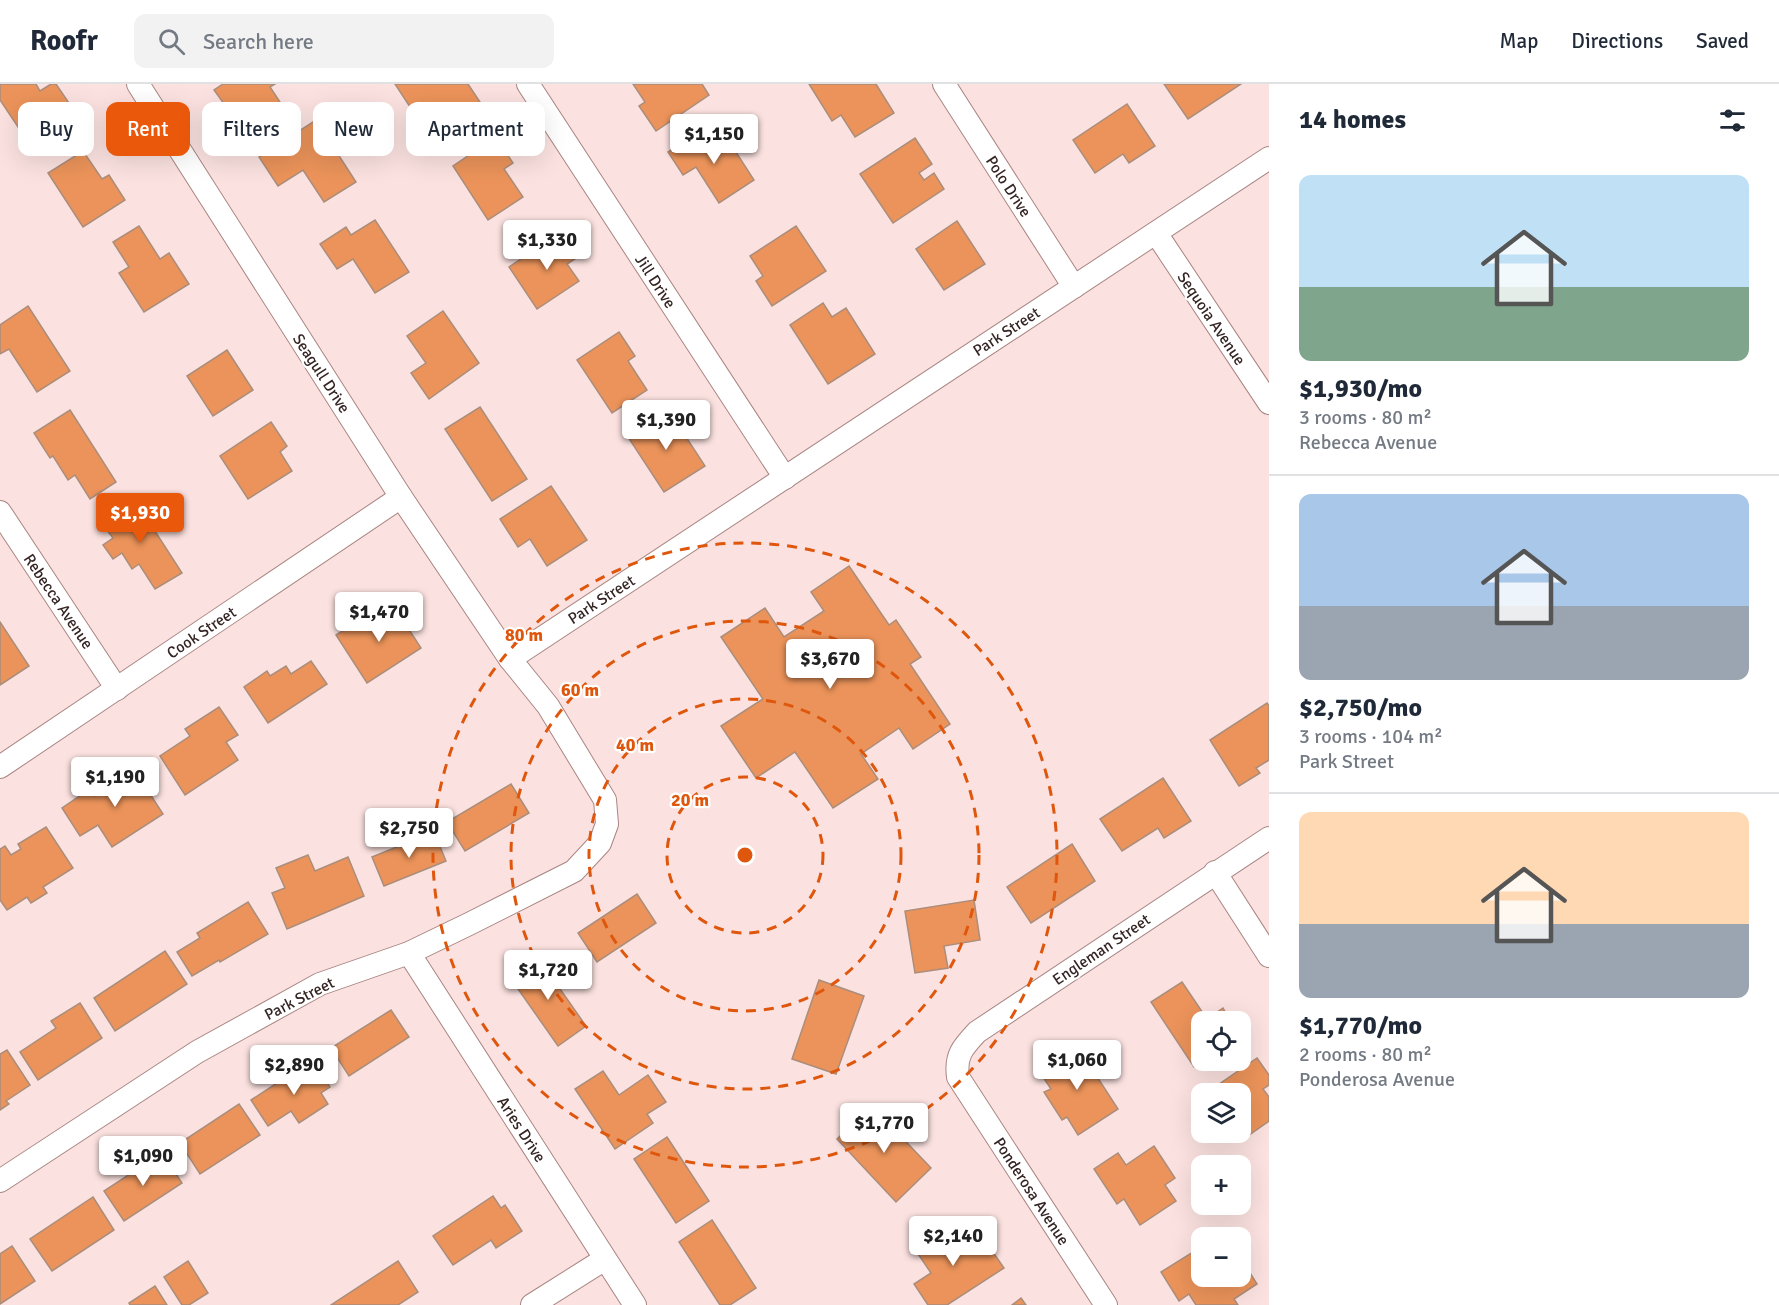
<!DOCTYPE html>
<html lang="en">
<head>
<meta charset="utf-8">
<style>
	body { margin:0; font-family:Signika,sans-serif; background:#f2f2f3; color:#1f2937; height:100vh; display:flex; flex-direction:column; font-size:22px; white-space:nowrap }
	* { box-sizing:border-box; margin:0 }
	p { font-size:20px; color:#747a83 }
	.icon { flex:none; width:33px; height:33px; fill:none; stroke:currentColor; stroke-width:2; stroke-linecap:round; stroke-linejoin:round }
	.map { position:relative; flex:1; overflow:hidden }
	.details { display:flex; flex-direction:column; background:#fff; width:510px }
	.details>* { flex:none }
	.guide { position:absolute; left:18px; top:18px; width:570px; height:54px; display:flex; gap:12px }
	.buttons { position:absolute; left:1191px; top:927px; display:grid; gap:12px }
	.buttons a { display:grid; place-items:center; width:60px; height:60px; border-radius:12px; background:#fff; box-shadow:0 6px 24px #0002; font-size:30px }
	.price { position:absolute; translate:-50% -51px; padding:0 14px; border-radius:6px; background:#fff; color:#222; font-size:20px; line-height:39px; filter:drop-shadow(0 2px 3px #0008) }
	.price::after { content:''; position:absolute; left:50%; top:36px; width:18px; height:14px; margin-left:-9px; background:inherit; clip-path:polygon(0 0,100% 0,50% 100%) }
	.price.active { background:#ea580c; color:#fff }
	ul { padding:0; list-style:none }
	li { display:grid; align-content:center; gap:12px; height:318px; padding:0 30px }
	li+li { border-top:2px solid #e0e1e3 }
	li span { display:grid; place-items:center; height:186px; border-radius:12px; color:#555 }
	li>.icon { margin-inline-start:auto }
	span .icon { width:108px; height:108px; fill:#fffc; stroke-width:1 }
	li b { font-size:26px }
	h2 { display:flex; justify-content:space-between; align-items:center; height:72px; padding:0 30px; font-size:26px }
	.chip { padding:0 21px; border-radius:12px; background:#fff; box-shadow:0 6px 24px #0002; font-size:21px; line-height:54px }
	.chip.active { background:#ea580c; color:#fff }
	header { display:flex; align-items:center; gap:36px; box-sizing:border-box; height:84px; padding:0 30px; background:#fff; border-bottom:2px solid #e0e1e3 }
	header strong { font-size:28px }
	nav { display:flex; gap:33px; margin-inline-start:auto; font-size:21px }
	.search { width:420px; height:54px; background:#f2f2f3; display:flex; align-items:center; gap:15px; box-sizing:border-box; padding:0 21px; border-radius:12px; color:#747a83; font-size:22px }
	main { display:flex; flex:1; min-height:0 }
	.map>svg:first-child { display:block }
	.building { fill:#eb935a; stroke:#ab8d7b; stroke-width:1.5 }
	.lines { fill:none; stroke-linecap:round; stroke-linejoin:round }
	.street-casing { stroke:#a98582; stroke-width:24 }
	.street { stroke:#fff; stroke-width:22 }
	.ring { fill:none; stroke:#df560d; stroke-width:3; stroke-dasharray:10 8 }
	.labels { text-anchor:middle; stroke-width:4.5; stroke-linejoin:round; paint-order:stroke }
	.street-label { font-size:16px; fill:#342524; stroke:#fff }
	.centre { fill:#df560d; stroke:#fff; stroke-width:3 }
	.ring-label { font-size:18px; text-anchor:middle; font-weight:bold; fill:#df560d; stroke:#fff; stroke-width:4.5; stroke-linejoin:round; paint-order:stroke }
</style>
</head>
<body>
<header>
<strong>Roofr</strong>
<div class="search"><svg class="icon" aria-label="search" viewBox="0 0 24 24"><circle cx="10" cy="10" r="6"/><path d="M15 15l6 6"/></svg>Search here</div>
<nav><a>Map</a><a>Directions</a><a>Saved</a></nav>
</header>
<main>
<div class="map">
<svg width="1269" height="1221" viewBox="0 0 1269 1221">
	<rect width="100%" height="100%" fill="#fbe2e0"/>
	<!-- building -->
	<g class="building">
		<polygon points="0,0 36,0 40,7 51,0 56,0 71,22 46,39 40,29 18,43 0,16"/>
		<polygon points="223,0 275,0 270,3 280,18 242,45 214,6"/>
		<polygon points="395,0 468,0 482,21 431,55"/>
		<polygon points="633,0 702,0 709,11 656,47 639,22 645,18"/>
		<polygon points="809,0 876,0 894,29 855,53 841,31 832,37"/>
		<polygon points="1164,0 1241,0 1188,35"/>
		<polygon points="1127,20 1155,62 1129,79 1123,70 1095,89 1073,56"/>
		<polygon points="316,36 356,98 324,118 303,86 278,102 259,73"/>
		<polygon points="723,48 754,96 719,119 696,83 683,91 668,68 693,52 700,63"/>
		<polygon points="496,53 513,79 504,85 523,113 488,136 453,82"/>
		<polygon points="915,54 932,80 919,89 924,96 934,89 944,105 893,139 860,90"/>
		<polygon points="83,67 102,95 109,91 125,116 83,143 48,89"/>
		<polygon points="375,136 409,188 375,209 353,175 337,185 320,160 346,143 351,151"/>
		<polygon points="957,137 985,180 944,206 916,165"/>
		<polygon points="139,142 160,175 169,169 189,200 144,228 119,189 129,183 113,158"/>
		<polygon points="796,142 826,187 772,222 756,197 763,192 750,172"/>
		<polygon points="561,148 578,173 567,180 579,197 537,225 509,183"/>
		<polygon points="823,219 832,233 846,224 875,270 828,300 790,241"/>
		<polygon points="28,222 70,287 37,308 9,265 0,270 0,241"/>
		<polygon points="443,227 479,279 429,315 411,289 426,279 407,252"/>
		<polygon points="619,248 635,272 628,277 647,306 612,329 577,276"/>
		<polygon points="227,266 253,306 213,332 187,292"/>
		<polygon points="480,323 527,395 492,417 445,345"/>
		<polygon points="70,326 116,398 90,415 75,391 68,396 53,372 50,374 34,349"/>
		<polygon points="669,327 705,382 664,408 628,353"/>
		<polygon points="271,338 287,362 280,368 292,387 248,415 220,372"/>
		<polygon points="551,402 587,456 547,482 530,455 518,463 500,435"/>
		<polygon points="133,413 182,489 155,505 139,480 132,485 122,469 113,475 103,461 113,454 106,445 116,439 109,428"/>
		<polygon points="849,482 889,541 896,536 921,573 910,580 950,640 913,665 899,644 861,670 878,695 833,724 795,668 756,694 721,642 763,615 721,553 765,524 784,553 824,527 811,508"/>
		<polygon points="393,521 421,564 367,599 336,551 358,537 361,542"/>
		<polygon points="0,538 29,582 0,601"/>
		<polygon points="311,577 327,600 268,639 244,603 267,587 270,592 286,582 291,590"/>
		<polygon points="1267,619 1269,622 1269,676 1256,684 1260,689 1239,702 1210,656"/>
		<polygon points="219,623 238,651 226,658 238,676 185,711 160,672 190,652 185,645"/>
		<polygon points="130,679 163,730 112,763 98,741 80,752 62,724 90,705 95,712 115,700 110,692"/>
		<polygon points="1163,694 1191,737 1164,754 1158,744 1122,767 1100,735"/>
		<polygon points="511,700 529,729 465,767 447,738"/>
		<polygon points="46,743 73,784 43,803 47,809 31,819 27,813 7,826 0,816 0,765 5,762 11,771 21,765 18,760"/>
		<polygon points="434,748 446,777 384,802 372,773"/>
		<polygon points="1072,760 1095,797 1031,839 1007,803"/>
		<polygon points="308,771 315,787 348,773 364,812 287,845 272,809 285,804 276,784"/>
		<polygon points="637,810 656,839 597,878 578,849"/>
		<polygon points="974,816 980,856 944,862 948,884 915,889 905,827"/>
		<polygon points="248,818 268,850 220,878 219,876 192,892 177,868 200,854 197,849"/>
		<polygon points="165,867 187,900 115,947 94,914"/>
		<polygon points="537,872 586,942 558,962 509,892"/>
		<polygon points="819,896 864,912 836,990 792,975"/>
		<polygon points="1182,898 1207,935 1223,924 1231,938 1202,938 1202,976 1203,976 1194,983 1151,918"/>
		<polygon points="80,919 102,954 38,996 20,968 56,944 51,937"/>
		<polygon points="391,926 409,953 349,992 331,964"/>
		<polygon points="1077,962 1118,1025 1078,1051 1067,1033 1062,1036 1044,1008 1051,1005 1039,987"/>
		<polygon points="7,966 30,1001 6,1017 9,1020 0,1026 0,970"/>
		<polygon points="1257,974 1269,991 1269,1001 1263,1005 1269,1013 1269,1037 1245,1054 1240,1047 1240,1010 1215,1010 1212,1005"/>
		<polygon points="312,976 330,1003 321,1009 328,1020 299,1039 291,1027 268,1042 251,1016"/>
		<polygon points="603,987 619,1011 648,991 666,1018 647,1030 653,1039 615,1065 575,1005"/>
		<polygon points="239,1020 260,1051 200,1090 180,1059"/>
		<polygon points="872,1022 931,1084 896,1118 837,1055"/>
		<polygon points="667,1053 709,1117 676,1139 634,1075"/>
		<polygon points="1154,1062 1175,1094 1165,1101 1176,1117 1140,1141 1124,1115 1117,1120 1094,1085 1118,1069 1126,1081"/>
		<polygon points="162,1069 182,1099 124,1137 104,1107"/>
		<polygon points="493,1112 501,1124 505,1121 522,1147 496,1164 491,1156 453,1181 433,1152"/>
		<polygon points="93,1113 114,1146 52,1187 30,1155"/>
		<polygon points="712,1136 756,1204 730,1221 720,1221 679,1158"/>
		<polygon points="945,1139 964,1168 984,1155 1004,1184 947,1221 928,1221 914,1200 931,1189 912,1161"/>
		<polygon points="12,1162 35,1197 0,1220 0,1170"/>
		<polygon points="1201,1163 1202,1192 1240,1192 1240,1177 1242,1176 1257,1200 1234,1215 1238,1221 1196,1221 1189,1210 1179,1217 1161,1188"/>
		<polygon points="188,1177 208,1209 189,1221 182,1221 164,1193"/>
		<polygon points="398,1177 418,1208 398,1221 331,1221"/>
		<polygon points="155,1202 167,1221 130,1221 129,1219"/>
		<polygon points="1021,1214 1026,1221 1012,1221"/>
	</g>
	<g class="lines">
		<!-- street casing -->
		<g class="street-casing">
			<g id="street">
				<polyline points="528,0 785,394"/>
				<polyline points="944,0 1074,203"/>
				<polyline points="1156,149 1269,319"/>
				<polyline points="0,428 117,605"/>
				<polyline points="510,575 1269,74"/>
				<polyline points="0,683 401,413"/>
				<polyline points="1215,788 1269,872"/>
				<polyline points="409,869 635,1221"/>
				<polyline points="0,1097 197,968 320,900 409,869 469,840 574,787 600,759 607,740 605,716 548,622 510,575 401,413 138,0"/>
				<polyline points="532,1221 605,1175"/>
				<path d="M1106,1221L958,993C955,971 963,963 977,948L1269,754"/>
			</g>
		</g>
		<!-- street -->
		<use href="#street" class="street"/>
	</g>
	<!-- distance rings -->
	<g class="ring">
		<circle cx="745" cy="771" r="78"/>
		<circle cx="745" cy="771" r="156"/>
		<circle cx="745" cy="771" r="234"/>
		<circle cx="745" cy="771" r="312"/>
	</g>
	<g class="labels">
		<!-- street labels -->
		<g class="street-label">
			<text transform="translate(1009 102) rotate(57)" y="6">Polo Drive</text>
			<text transform="translate(656 197) rotate(57)" y="6">Jill Drive</text>
			<text transform="translate(1212 234) rotate(56)" y="6">Sequoia Avenue</text>
			<text transform="translate(1006 247) rotate(-33)" y="6">Park Street</text>
			<text transform="translate(322 289) rotate(57)" y="6">Seagull Drive</text>
			<text transform="translate(601 515) rotate(-33)" y="6">Park Street</text>
			<text transform="translate(59 517) rotate(56)" y="6">Rebecca Avenue</text>
			<text transform="translate(201 548) rotate(-34)" y="6">Cook Street</text>
			<text transform="translate(1101 865) rotate(-34)" y="6">Engleman Street</text>
			<text transform="translate(299 914) rotate(-27)" y="6">Park Street</text>
			<text transform="translate(522 1045) rotate(57)" y="6">Aries Drive</text>
			<text transform="translate(1032 1107) rotate(57)" y="6">Ponderosa Avenue</text>
		</g>
	</g>
	<circle cx="745" cy="771" r="9" class="centre"/>
	<g class="ring-label">
		<text x="524" y="557">80 m</text>
		<text x="580" y="612">60 m</text>
		<text x="635" y="667">40 m</text>
		<text x="690" y="722">20 m</text>
	</g>
</svg>
<div class="buttons">
<a><svg class="icon" aria-label="locate" viewBox="0 0 24 24"><circle cx="12" cy="12" r="6"/><path d="M12 2v4M12 18v4M2 12h4M18 12h4"/></svg></a>
<a><svg class="icon" aria-label="layers" viewBox="0 0 24 24"><path d="M12 4l9 5-9 5-9-5zM3 14l9 5 9-5"/></svg></a>
<a>+</a>
<a>−</a>
</div>
<b class="price" style="left:714px;top:81px">$1,150</b>
<b class="price" style="left:547px;top:187px">$1,330</b>
<b class="price" style="left:666px;top:367px">$1,390</b>
<b class="price active" style="left:140px;top:460px">$1,930</b>
<b class="price" style="left:379px;top:559px">$1,470</b>
<b class="price" style="left:830px;top:606px">$3,670</b>
<b class="price" style="left:115px;top:724px">$1,190</b>
<b class="price" style="left:409px;top:775px">$2,750</b>
<b class="price" style="left:548px;top:917px">$1,720</b>
<b class="price" style="left:1077px;top:1007px">$1,060</b>
<b class="price" style="left:294px;top:1012px">$2,890</b>
<b class="price" style="left:884px;top:1070px">$1,770</b>
<b class="price" style="left:143px;top:1103px">$1,090</b>
<b class="price" style="left:953px;top:1183px">$2,140</b>
<div class="guide">
<a class="chip">Buy</a>
<a class="chip active">Rent</a>
<a class="chip">Filters</a>
<a class="chip">New</a>
<a class="chip">Apartment</a>
</div>
</div>
<section class="details">
<h2>14 homes<svg class="icon" aria-label="filters" viewBox="0 0 24 24"><path d="M4 7h16M4 17h16"/><circle cx="9" cy="7" r="2"/><circle cx="15" cy="17" r="2"/></svg></h2>
<ul>
<li><span style="background:linear-gradient(#bfe0f5 60%,#7fa58c 0)"><svg class="icon" aria-label="home" viewBox="0 0 24 24"><path d="M3 11l9-7 9 7M6 9v11h12V9"/></svg></span><div><b>$1,930/mo</b><p>3 rooms · 80 m²</p><p>Rebecca Avenue</p></div></li>
<li><span style="background:linear-gradient(#a9c7e8 60%,#9aa5b1 0)"><svg class="icon" aria-label="home" viewBox="0 0 24 24"><path d="M3 11l9-7 9 7M6 9v11h12V9"/></svg></span><div><b>$2,750/mo</b><p>3 rooms · 104 m²</p><p>Park Street</p></div></li>
<li><span style="background:linear-gradient(#ffd9b3 60%,#9aa5b1 0)"><svg class="icon" aria-label="home" viewBox="0 0 24 24"><path d="M3 11l9-7 9 7M6 9v11h12V9"/></svg></span><div><b>$1,770/mo</b><p>2 rooms · 80 m²</p><p>Ponderosa Avenue</p></div></li>
</ul>
</section>
</main>
</body>
</html>
